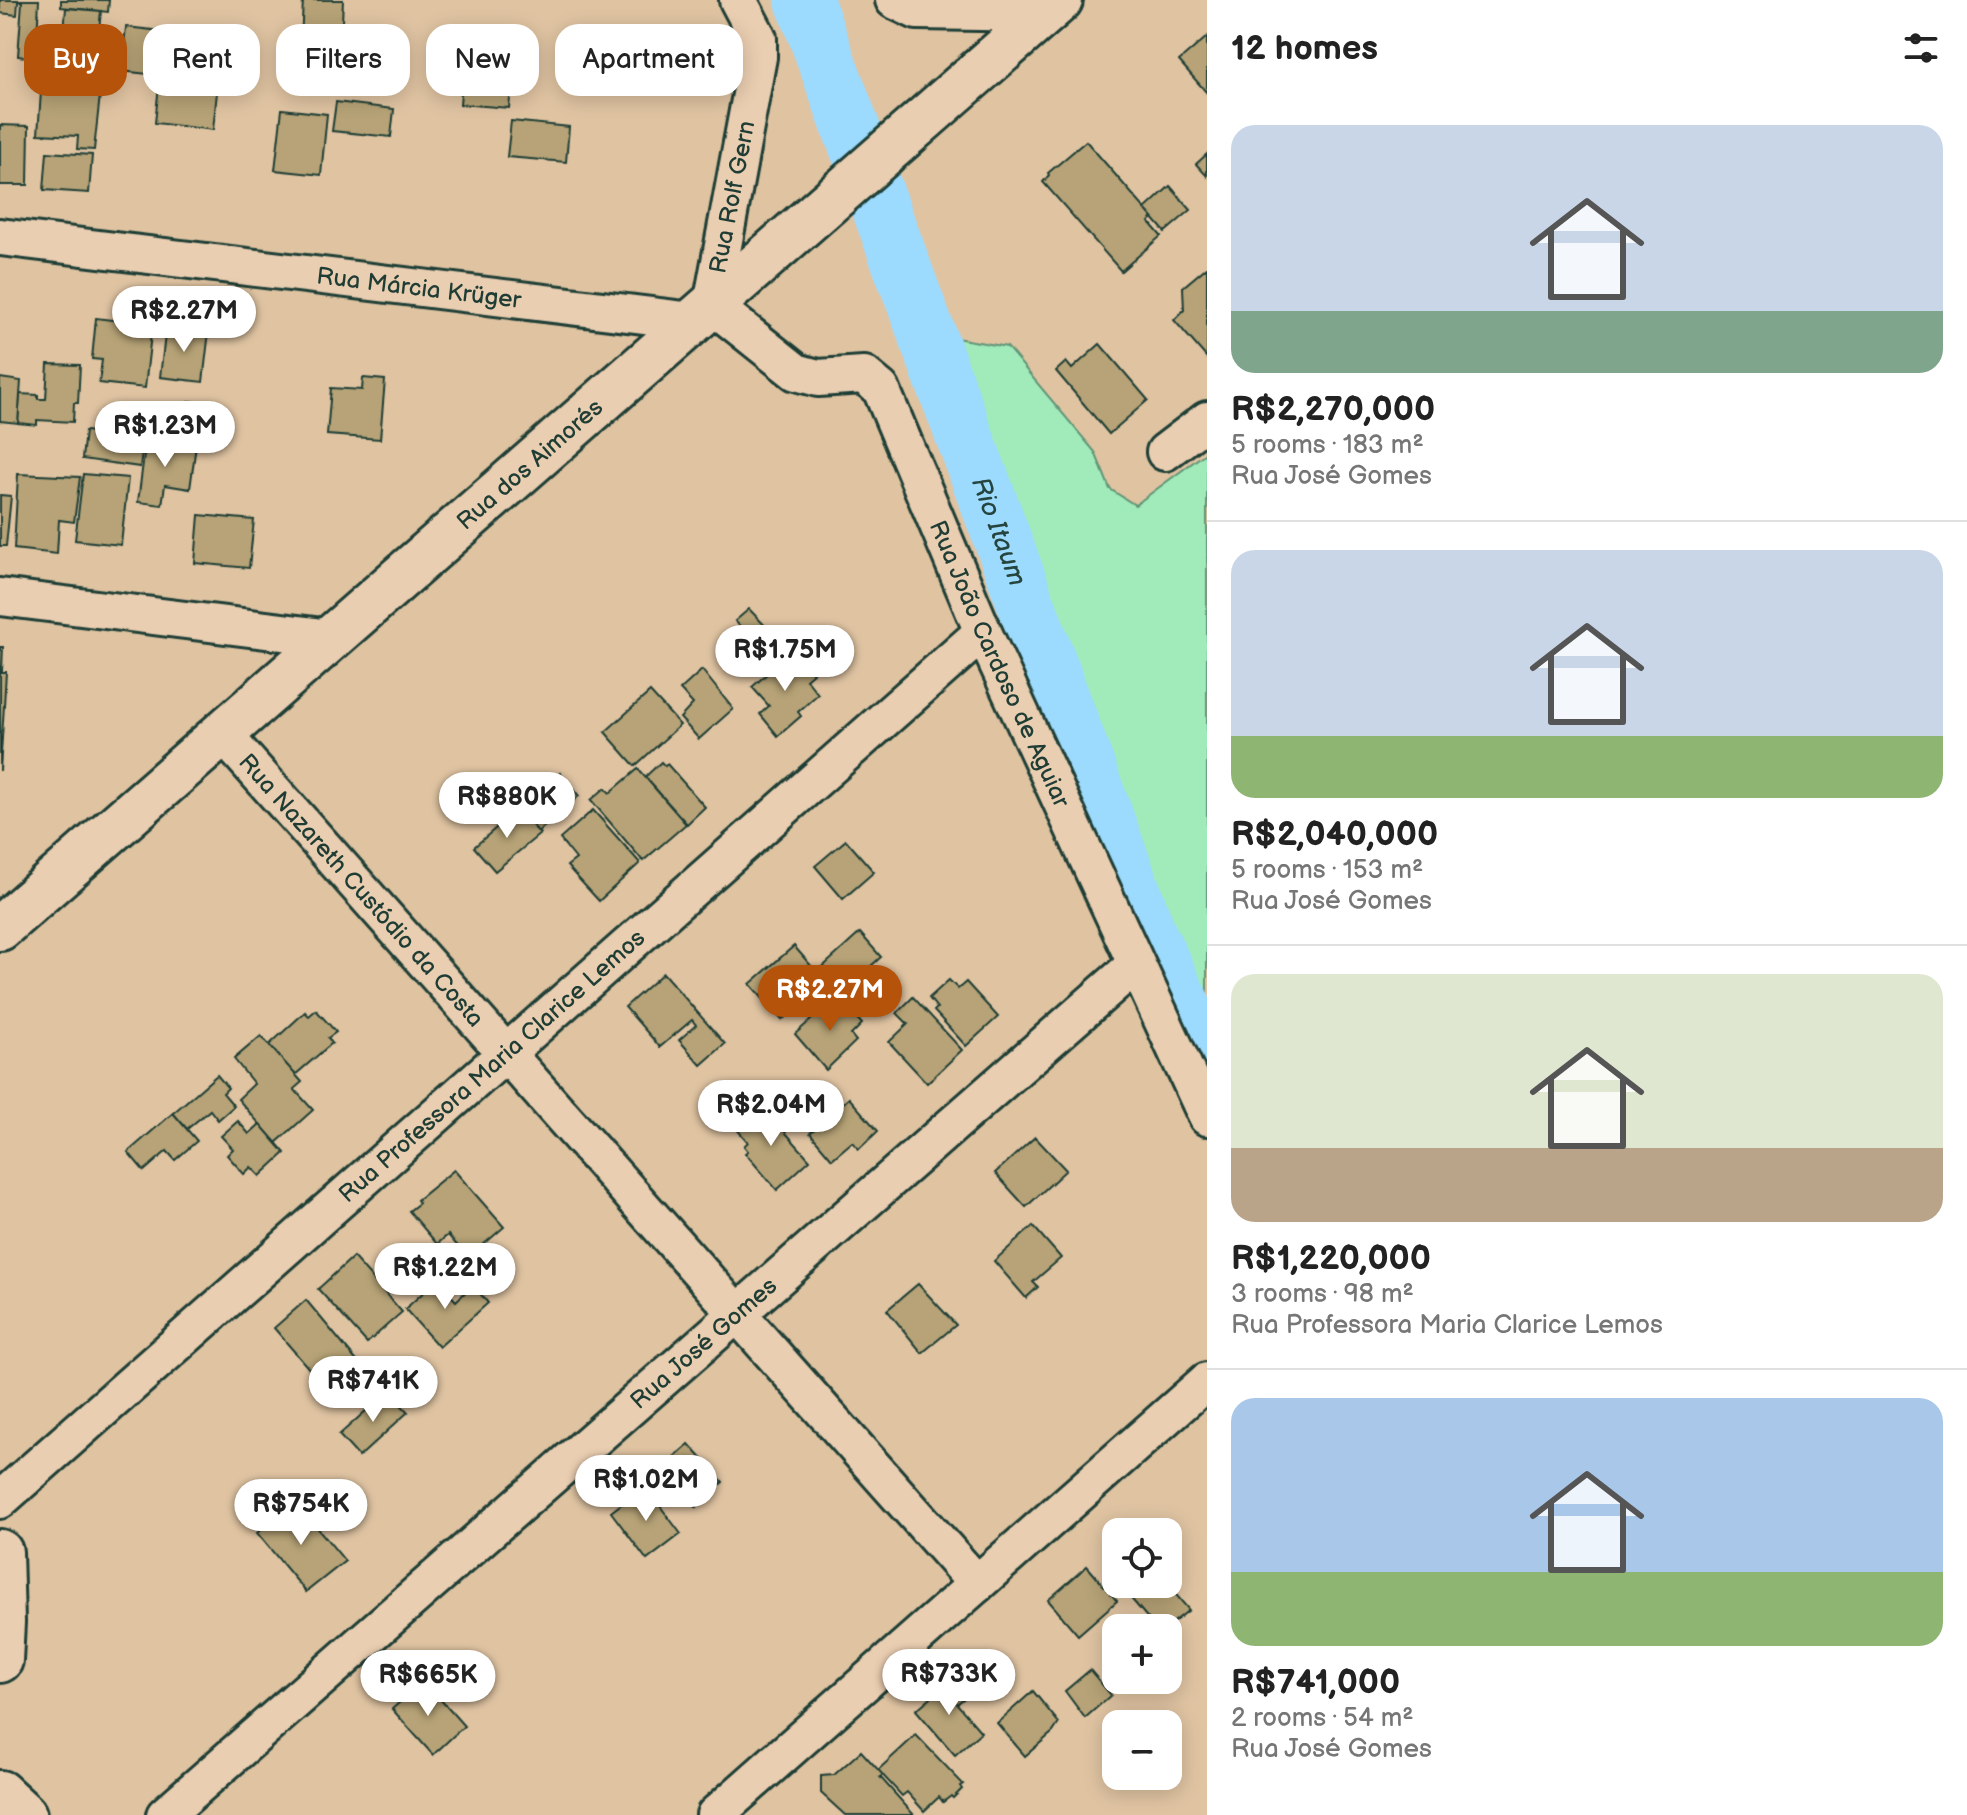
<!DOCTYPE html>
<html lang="en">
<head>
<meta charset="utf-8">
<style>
	body { margin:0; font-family:"Balsamiq Sans",sans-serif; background:#f6f6f6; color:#222; height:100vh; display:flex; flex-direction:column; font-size:30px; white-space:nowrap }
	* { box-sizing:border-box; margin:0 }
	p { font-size:26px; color:#767676 }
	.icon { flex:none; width:44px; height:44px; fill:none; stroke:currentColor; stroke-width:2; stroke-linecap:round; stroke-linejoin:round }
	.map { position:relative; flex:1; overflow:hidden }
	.details { display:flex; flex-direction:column; background:#fff; width:760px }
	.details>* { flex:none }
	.hud { position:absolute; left:24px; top:24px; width:760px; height:72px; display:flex; gap:16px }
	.tools { position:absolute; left:1102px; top:1518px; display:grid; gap:16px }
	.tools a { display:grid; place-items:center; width:80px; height:80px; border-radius:16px; background:#fff; box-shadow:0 4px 20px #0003; font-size:40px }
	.price { position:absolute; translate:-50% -68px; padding:0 18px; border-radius:28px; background:#fff; color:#222; font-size:26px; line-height:52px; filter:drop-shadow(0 2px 4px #0008) }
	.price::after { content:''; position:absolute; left:50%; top:48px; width:24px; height:18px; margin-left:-12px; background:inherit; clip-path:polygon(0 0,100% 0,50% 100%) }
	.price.on { background:#b45309; color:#fff }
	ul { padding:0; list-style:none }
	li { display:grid; align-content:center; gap:16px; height:424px; padding:0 24px }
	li+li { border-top:2px solid #e0e0e0 }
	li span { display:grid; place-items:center; height:248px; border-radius:24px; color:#555 }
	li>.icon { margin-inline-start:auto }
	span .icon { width:144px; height:144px; fill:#fffc; stroke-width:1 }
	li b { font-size:34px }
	h2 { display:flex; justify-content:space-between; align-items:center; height:96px; padding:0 24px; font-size:34px }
	.pill { padding:0 28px; border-radius:24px; background:#fff; box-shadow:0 4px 20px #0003; font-size:28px; line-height:72px }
	.pill.on { background:#b45309; color:#fff }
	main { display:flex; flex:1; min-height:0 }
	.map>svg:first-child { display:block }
	.green { fill:#a1ebba; stroke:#609477; stroke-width:2 }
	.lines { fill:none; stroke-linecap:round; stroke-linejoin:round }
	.river { stroke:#9cdafe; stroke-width:58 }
	.building { fill:#b7a377; stroke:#1f3d34; stroke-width:2 }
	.street-casing { stroke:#1f3d34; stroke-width:42 }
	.secondary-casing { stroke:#1f3d34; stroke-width:50 }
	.street { stroke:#eaceb1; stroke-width:36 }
	.secondary { stroke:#eaceb1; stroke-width:44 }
	.labels { text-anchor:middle; stroke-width:7; stroke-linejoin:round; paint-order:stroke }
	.street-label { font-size:24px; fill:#1f3d34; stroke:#eaceb1 }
	.water-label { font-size:26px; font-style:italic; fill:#25453e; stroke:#eaceb1 }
</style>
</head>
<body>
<main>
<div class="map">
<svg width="1207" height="1815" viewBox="0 0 1207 1815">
	<rect width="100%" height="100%" fill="#e0c4a2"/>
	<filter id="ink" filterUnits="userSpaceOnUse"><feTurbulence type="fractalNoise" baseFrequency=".0125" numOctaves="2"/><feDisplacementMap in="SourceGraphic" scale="16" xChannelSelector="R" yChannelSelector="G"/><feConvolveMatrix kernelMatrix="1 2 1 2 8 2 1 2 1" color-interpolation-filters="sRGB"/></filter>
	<g filter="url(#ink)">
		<!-- green -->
		<polygon class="green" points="950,337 1007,347 1095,452 1110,489 1135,505 1207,452 1207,1024 1097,770 1027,562 976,428 984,415"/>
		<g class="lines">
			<!-- river -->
			<path class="river" id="s1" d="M804,0L1148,935L1207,1058"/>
		</g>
		<!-- building -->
		<g class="building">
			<polygon points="0,0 39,0 36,59 18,56 22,2 18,1 17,15 0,13"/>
			<polygon points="61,0 109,0 108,12 61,7"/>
			<polygon points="303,0 343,0 341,44 301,41"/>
			<polygon points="66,8 101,11 96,58 62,54"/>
			<polygon points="126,27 161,31 157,75 121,71"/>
			<polygon points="466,37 516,42 509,108 460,104"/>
			<polygon points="1207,37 1207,93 1179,61"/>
			<polygon points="163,47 221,53 218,81 175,76 174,84 159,82"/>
			<polygon points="159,85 217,92 213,130 155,123"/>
			<polygon points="41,92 100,95 94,150 77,149 78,136 38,134"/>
			<polygon points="336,102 394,109 391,137 332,131"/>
			<polygon points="282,109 327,114 321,175 275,170"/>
			<polygon points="511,121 569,127 566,162 507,157"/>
			<polygon points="0,125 29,126 28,185 0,185"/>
			<polygon points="1086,141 1153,218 1149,222 1161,236 1121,271 1043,182 1049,175 1048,173"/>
			<polygon points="47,152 92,155 89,193 44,190"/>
			<polygon points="1207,154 1207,176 1196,164"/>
			<polygon points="1170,186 1191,210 1165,232 1145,209"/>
			<polygon points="1207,267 1207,358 1174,320 1184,310 1183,287"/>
			<polygon points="96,318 152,325 145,388 99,383 102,360 92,359"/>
			<polygon points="166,326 209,331 203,382 160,377"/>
			<polygon points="1100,344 1148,400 1109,434 1056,371 1066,362 1072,369"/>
			<polygon points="48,364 80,365 78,403 74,403 73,422 37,420 37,425 18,423 20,394 38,395 38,399 46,399"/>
			<polygon points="0,378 21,381 18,423 0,421"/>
			<polygon points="363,378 385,380 380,439 327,435 331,388 362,390"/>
			<polygon points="189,401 205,403 202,442 143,437 145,408 188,413"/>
			<polygon points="85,431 144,437 140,467 82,459"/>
			<polygon points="146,439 196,445 190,489 165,485 162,505 138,502"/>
			<polygon points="18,474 80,477 74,522 59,520 57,554 14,549"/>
			<polygon points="83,474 128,478 121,545 75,540"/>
			<polygon points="0,495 11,496 6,546 0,546"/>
			<polygon points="199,515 254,520 249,568 195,563"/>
			<polygon points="749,609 772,633 759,646 735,621"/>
			<polygon points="0,647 3,647 2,672 6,672 0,771"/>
			<polygon points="793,651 813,673 806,679 818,694 798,712 801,716 778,736 760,714 769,706 752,687"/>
			<polygon points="702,670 733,709 699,739 680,718 693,704 680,690"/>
			<polygon points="650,692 680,725 635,766 605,732"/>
			<polygon points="661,762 665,766 667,764 705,807 687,824 645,777"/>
			<polygon points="638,769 686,824 643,861 591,800 605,788 610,793"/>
			<polygon points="560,773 579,796 538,832 518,809"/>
			<polygon points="518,809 540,834 495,871 474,847"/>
			<polygon points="593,810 640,863 599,901 567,866 576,859 560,839"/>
			<polygon points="846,840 874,872 843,899 815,866"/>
			<polygon points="860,933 881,957 838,996 817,972"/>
			<polygon points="794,946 825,982 782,1020 750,984"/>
			<polygon points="663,973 725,1044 701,1065 679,1040 696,1025 692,1020 660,1047 625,1007"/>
			<polygon points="863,973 881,993 856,1016 838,996"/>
			<polygon points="949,980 958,989 966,982 998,1017 966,1046 934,1011 937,1008 929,998"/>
			<polygon points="828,985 838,996 811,1019 801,1008"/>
			<polygon points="838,996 862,1024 851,1035 856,1041 826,1070 795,1034"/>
			<polygon points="913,997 962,1050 927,1083 889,1042 908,1024 897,1013"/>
			<polygon points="316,1010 336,1032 328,1038 332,1043 295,1075 269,1045 305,1012 309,1016"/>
			<polygon points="261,1036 302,1082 294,1089 313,1110 276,1143 238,1099 254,1084 234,1059"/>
			<polygon points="217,1075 228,1088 223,1093 234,1106 218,1120 210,1110 187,1129 173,1113"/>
			<polygon points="849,1098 878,1131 859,1149 852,1142 832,1159 810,1133"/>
			<polygon points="761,1105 810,1160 777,1190 745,1153 748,1151 744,1146 748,1142 735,1127"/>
			<polygon points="173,1113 197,1141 175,1160 167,1151 144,1171 128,1152"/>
			<polygon points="238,1121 249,1134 260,1124 285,1153 260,1176 251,1167 244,1174 227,1155 233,1149 221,1136"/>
			<polygon points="1035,1137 1066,1170 1026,1207 995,1173"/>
			<polygon points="454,1170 504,1227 468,1258 448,1235 437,1244 409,1211 419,1203 417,1200"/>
			<polygon points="1033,1226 1061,1258 1033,1282 1038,1287 1026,1298 994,1261"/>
			<polygon points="353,1257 402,1312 367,1343 318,1289"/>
			<polygon points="437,1280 456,1301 473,1285 488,1303 439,1347 405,1309"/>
			<polygon points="918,1284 956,1325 922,1353 887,1310"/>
			<polygon points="306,1300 360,1365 329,1392 274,1328"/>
			<polygon points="388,1391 408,1412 359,1457 339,1435"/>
			<polygon points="689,1444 723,1482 696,1507 661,1468"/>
			<polygon points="645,1486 681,1534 647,1560 611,1512"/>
			<polygon points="296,1502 345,1561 306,1592 257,1533"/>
			<polygon points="1087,1566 1117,1601 1078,1635 1048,1600"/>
			<polygon points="1129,1584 1167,1584 1189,1610 1166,1628 1156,1628 1123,1589"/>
			<polygon points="1090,1670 1111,1695 1085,1718 1065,1691"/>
			<polygon points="953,1678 968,1695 957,1704 981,1732 955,1755 916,1710"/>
			<polygon points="424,1681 464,1726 433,1755 392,1709"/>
			<polygon points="1033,1691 1059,1723 1053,1732 1025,1756 997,1723"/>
			<polygon points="916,1735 963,1784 960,1786 962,1789 953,1798 951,1796 943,1802 939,1797 924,1811 907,1792 902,1796 878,1770"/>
			<polygon points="861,1751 883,1775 880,1777 914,1815 845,1815 821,1793 821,1776 834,1775"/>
		</g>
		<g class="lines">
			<!-- street casing -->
			<g class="street-casing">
				<g id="street">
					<path id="s2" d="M738,0L758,38V57L712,305L796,372L818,378L864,375L881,389L983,632L1207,1117"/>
					<polyline points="894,0 917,11 1045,13"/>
					<path id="s3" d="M0,237L693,321"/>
					<polyline points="1165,452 1207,420"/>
					<polyline points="0,597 331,638"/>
					<path id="s4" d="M222,733L977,1584"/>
					<path id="s5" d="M0,1500L983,632"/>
					<path id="s6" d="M165,1815L1135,965"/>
					<polyline points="715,1815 1207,1381"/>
				</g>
			</g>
			<!-- secondary casing -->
			<g class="secondary-casing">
				<g id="secondary">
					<path id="s7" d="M0,928L1060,0"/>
					<polyline points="0,1552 2,1622 0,1660"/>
					<polyline points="0,1793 24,1815"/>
				</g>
			</g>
			<!-- street -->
			<use href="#street" class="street"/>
			<!-- secondary -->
			<use href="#secondary" class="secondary"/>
		</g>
	</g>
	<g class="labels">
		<!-- street labels -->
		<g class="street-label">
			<text transform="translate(732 197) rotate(-79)" y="8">Rua Rolf Gern</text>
			<text dy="8" stroke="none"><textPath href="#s3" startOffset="422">Rua Márcia Krüger</textPath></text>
			<text dy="8" stroke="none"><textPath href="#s7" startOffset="704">Rua dos Aimorés</textPath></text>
			<text dy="8" stroke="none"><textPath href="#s2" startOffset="812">Rua João Cardoso de Aguiar</textPath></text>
			<text dy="8" stroke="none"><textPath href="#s4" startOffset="210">Rua Nazareth Custódio da Costa</textPath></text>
			<text dy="8" stroke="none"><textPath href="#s5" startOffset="656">Rua Professora Maria Clarice Lemos</textPath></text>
			<text dy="8" stroke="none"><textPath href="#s6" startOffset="716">Rua José Gomes</textPath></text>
		</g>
		<!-- water labels -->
		<g class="water-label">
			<text dy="9" stroke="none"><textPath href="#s1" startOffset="566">Rio Itaum</textPath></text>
		</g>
	</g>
</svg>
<div class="tools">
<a><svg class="icon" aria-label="locate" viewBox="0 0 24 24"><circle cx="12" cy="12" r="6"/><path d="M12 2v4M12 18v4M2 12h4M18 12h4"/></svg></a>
<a>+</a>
<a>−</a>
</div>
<b class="price" style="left:184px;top:354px">R$2.27M</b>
<b class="price" style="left:165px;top:469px">R$1.23M</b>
<b class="price" style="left:785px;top:693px">R$1.75M</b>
<b class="price" style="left:507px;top:840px">R$880K</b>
<b class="price on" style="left:830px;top:1033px">R$2.27M</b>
<b class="price" style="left:771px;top:1148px">R$2.04M</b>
<b class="price" style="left:445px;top:1311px">R$1.22M</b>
<b class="price" style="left:373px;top:1424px">R$741K</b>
<b class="price" style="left:646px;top:1523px">R$1.02M</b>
<b class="price" style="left:301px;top:1547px">R$754K</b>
<b class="price" style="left:949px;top:1717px">R$733K</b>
<b class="price" style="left:428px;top:1718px">R$665K</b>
<div class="hud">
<a class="pill on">Buy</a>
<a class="pill">Rent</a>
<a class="pill">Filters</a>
<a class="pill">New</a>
<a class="pill">Apartment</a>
</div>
</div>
<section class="details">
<h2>12 homes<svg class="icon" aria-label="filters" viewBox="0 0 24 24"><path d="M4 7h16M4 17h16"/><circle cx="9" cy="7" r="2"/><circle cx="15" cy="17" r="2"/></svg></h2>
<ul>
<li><span style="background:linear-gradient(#c9d6e8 75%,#7fa58c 0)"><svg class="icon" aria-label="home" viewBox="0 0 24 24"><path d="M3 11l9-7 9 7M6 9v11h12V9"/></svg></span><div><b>R$2,270,000</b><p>5 rooms · 183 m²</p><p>Rua José Gomes</p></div></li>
<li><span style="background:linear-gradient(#c9d6e8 75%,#8fb573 0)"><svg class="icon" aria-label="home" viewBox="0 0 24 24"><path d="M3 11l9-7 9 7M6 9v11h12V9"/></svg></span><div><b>R$2,040,000</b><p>5 rooms · 153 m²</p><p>Rua José Gomes</p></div></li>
<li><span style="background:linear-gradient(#dfe7d0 70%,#b9a48a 0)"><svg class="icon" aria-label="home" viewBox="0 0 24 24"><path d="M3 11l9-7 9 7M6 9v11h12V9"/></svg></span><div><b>R$1,220,000</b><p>3 rooms · 98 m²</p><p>Rua Professora Maria Clarice Lemos</p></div></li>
<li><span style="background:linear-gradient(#a9c7e8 70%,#8fb573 0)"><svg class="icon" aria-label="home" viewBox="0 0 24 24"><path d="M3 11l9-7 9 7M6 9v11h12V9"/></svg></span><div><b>R$741,000</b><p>2 rooms · 54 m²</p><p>Rua José Gomes</p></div></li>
</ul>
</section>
</main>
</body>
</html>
